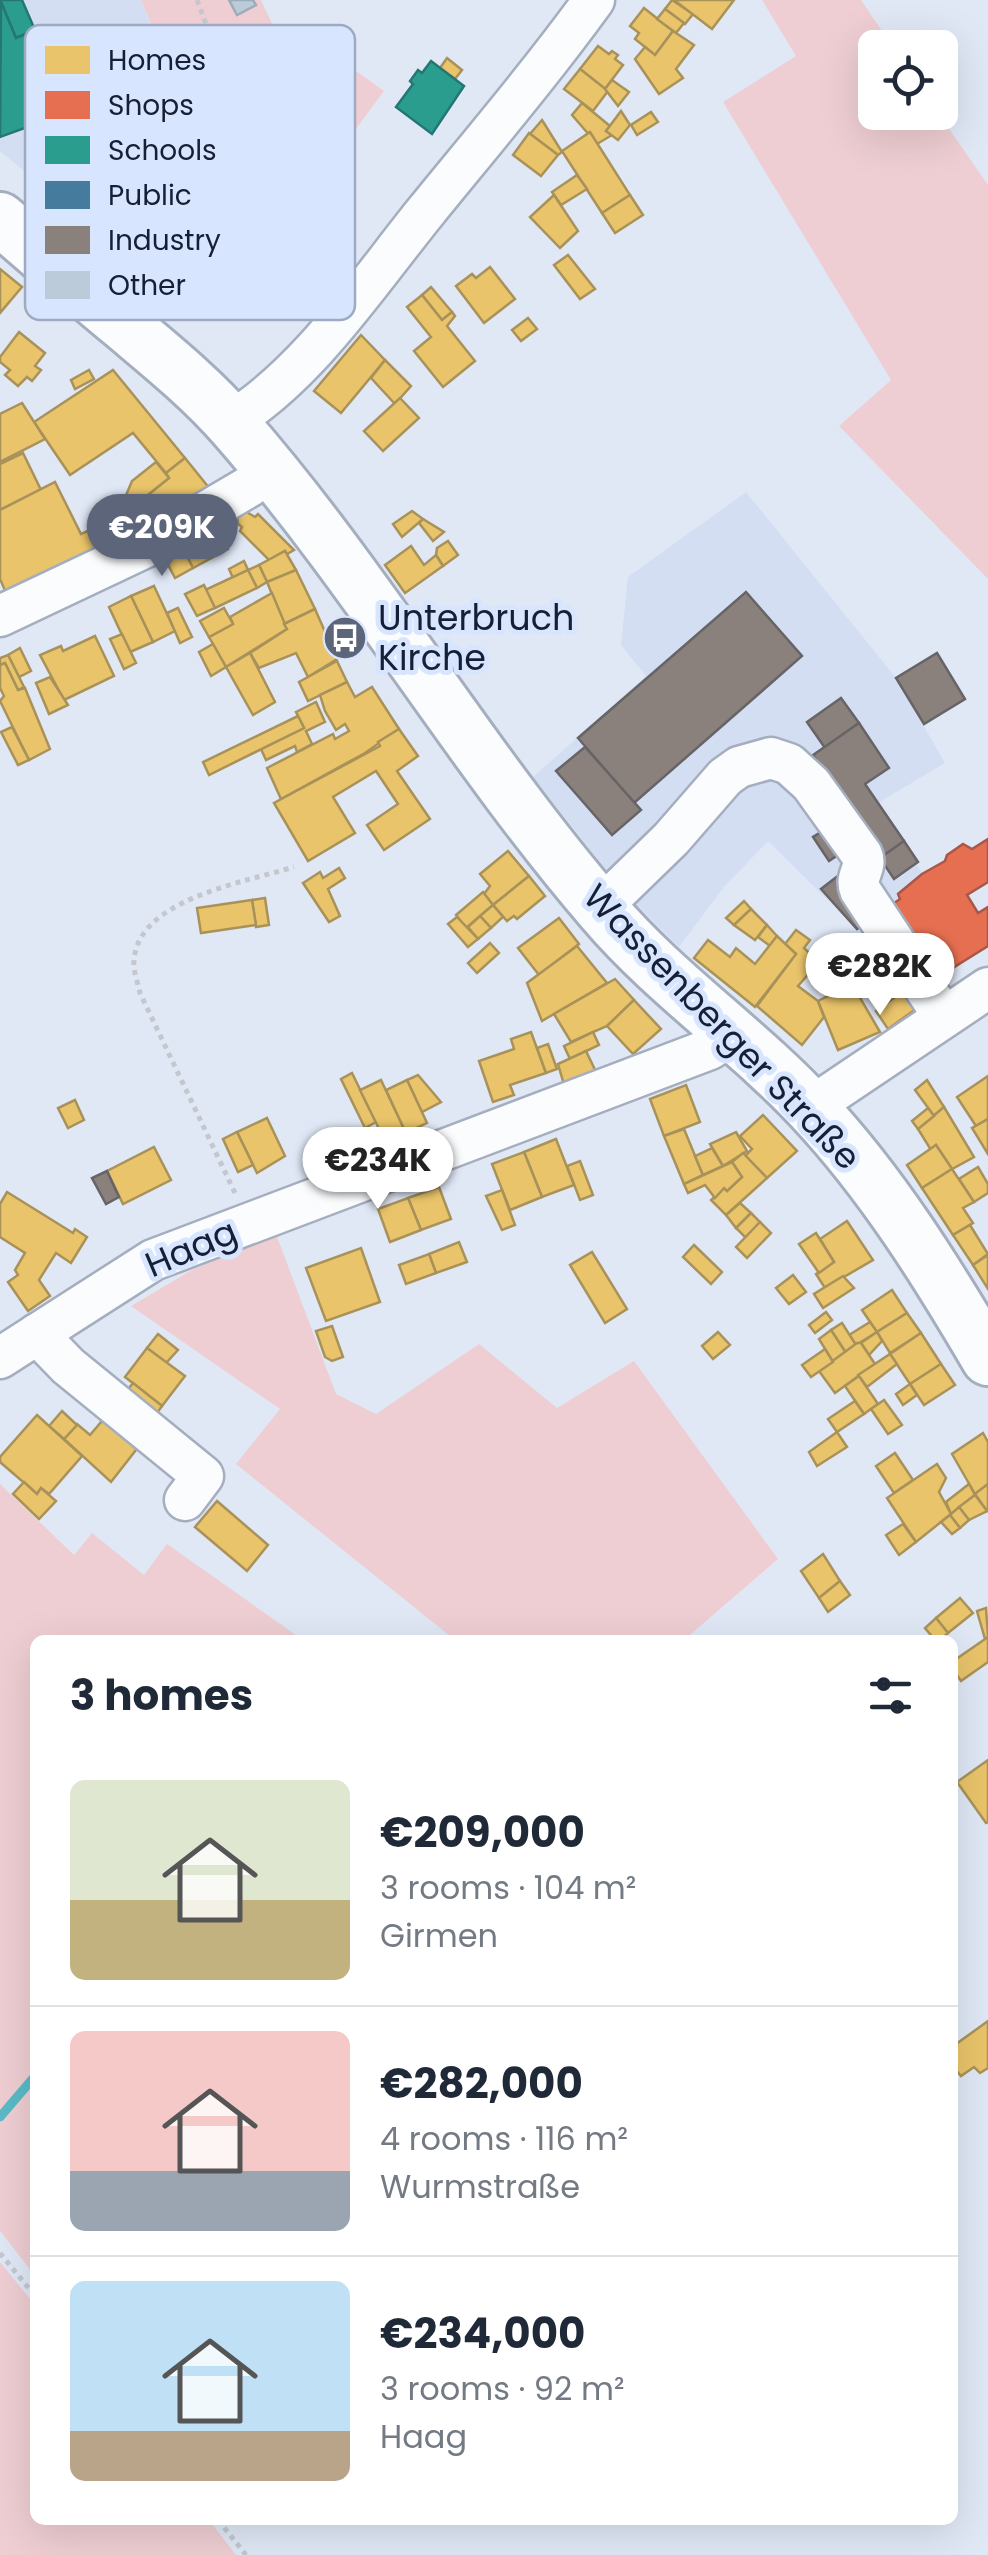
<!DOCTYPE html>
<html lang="en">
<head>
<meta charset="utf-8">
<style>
	body { margin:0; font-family:Poppins,sans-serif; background:#f6f6f7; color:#1f2937; height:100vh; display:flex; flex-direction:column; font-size:38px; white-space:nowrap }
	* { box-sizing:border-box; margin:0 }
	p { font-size:32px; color:#747a83 }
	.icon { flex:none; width:55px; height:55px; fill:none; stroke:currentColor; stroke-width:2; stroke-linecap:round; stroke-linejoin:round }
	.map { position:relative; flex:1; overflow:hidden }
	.details { position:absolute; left:30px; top:1635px; width:928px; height:890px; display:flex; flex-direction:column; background:#fff; border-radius:15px; box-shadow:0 10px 40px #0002 }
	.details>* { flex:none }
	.controls { position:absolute; left:858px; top:30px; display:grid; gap:20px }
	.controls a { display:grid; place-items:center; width:100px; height:100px; border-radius:15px; background:#fff; box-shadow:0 10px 40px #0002; font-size:50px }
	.price { position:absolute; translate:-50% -85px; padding:0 22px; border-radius:35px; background:#fff; color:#222; font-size:32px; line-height:65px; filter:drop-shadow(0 2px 5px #0008) }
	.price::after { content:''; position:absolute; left:50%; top:60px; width:30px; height:22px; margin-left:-15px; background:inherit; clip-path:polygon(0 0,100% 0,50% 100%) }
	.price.on { background:#5c6579; color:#fff }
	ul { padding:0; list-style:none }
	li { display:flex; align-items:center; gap:30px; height:250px; padding:0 40px }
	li+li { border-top:2px solid #e0e1e3 }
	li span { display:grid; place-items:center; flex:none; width:280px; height:200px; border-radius:15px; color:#555 }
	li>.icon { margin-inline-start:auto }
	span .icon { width:120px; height:120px; fill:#fffc; stroke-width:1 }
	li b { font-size:42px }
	h2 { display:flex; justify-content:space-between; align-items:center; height:120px; padding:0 40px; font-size:42px }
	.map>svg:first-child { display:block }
	.built { fill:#d3def3 }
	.green { fill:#eeced2 }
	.homes { fill:#e9c46a; stroke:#a9925a; stroke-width:2.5 }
	.shops { fill:#e76f51; stroke:#a85749; stroke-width:2.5 }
	.schools { fill:#2a9d8f; stroke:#247774; stroke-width:2.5 }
	.industry { fill:#8a817c; stroke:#676467; stroke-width:2.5 }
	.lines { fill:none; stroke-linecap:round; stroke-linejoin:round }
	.stream { stroke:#5abac6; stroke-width:9 }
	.building { fill:#bccbda; stroke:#9dacbb; stroke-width:2.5 }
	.minor-casing { stroke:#a5aebe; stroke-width:45 }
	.major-casing { stroke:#a5aebe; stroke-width:58 }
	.path { stroke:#c5c7cf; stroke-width:5; stroke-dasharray:5 5; stroke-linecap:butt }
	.minor { stroke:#fafcfe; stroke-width:40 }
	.major { stroke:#fafcfe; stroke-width:52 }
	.labels { text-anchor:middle; stroke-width:10; stroke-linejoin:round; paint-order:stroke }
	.poi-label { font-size:35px; fill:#151f35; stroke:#d8e5fe; text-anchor:start }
	.street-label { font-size:35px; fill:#151f35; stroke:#d8e5fe }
	.key { fill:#d8e5fe; stroke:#9eaac2; stroke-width:2.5 }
	.key-label { font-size:28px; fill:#151f35 }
</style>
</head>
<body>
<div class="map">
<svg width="988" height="2555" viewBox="0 0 988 2555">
	<rect width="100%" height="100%" fill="#e0e8f6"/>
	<!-- built -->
	<g class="built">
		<polygon points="0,0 141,0 163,54 91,120 105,157 56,197 0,151"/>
		<polygon points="746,492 896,678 945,763 878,803 924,876 900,899 857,929 768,841 724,887 679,947 624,892 533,777 646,676 621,645 628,577"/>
	</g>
	<!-- green -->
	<g class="green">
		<polygon points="141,0 261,0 282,45 310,38 384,91 355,130 318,146 295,143 269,132 232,132 207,155"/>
		<polygon points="762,0 861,0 893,47 875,48 875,112 938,113 988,185 988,579 839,426 891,380 723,102 796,56"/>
		<polygon points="276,1234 336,1394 376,1414 479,1344 557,1408 634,1361 778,1559 684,1640 455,1640 236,1464 280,1409 131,1306 192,1270"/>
		<polygon points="0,1484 74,1555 92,1533 144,1575 167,1544 303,1640 35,1640 35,2276 0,2231"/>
		<polygon points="0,2262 35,2305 35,2520 209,2520 236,2555 0,2555"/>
	</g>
	<!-- homes -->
	<g class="homes">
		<polygon points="672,0 693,14 685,24 665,9"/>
		<polygon points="674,0 734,0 712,29"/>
		<polygon points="644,8 673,31 655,55 635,39 639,33 630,26"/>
		<polygon points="665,9 684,23 676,33 657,19"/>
		<polygon points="673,31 694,45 676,69 683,78 659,94 635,59 645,47 655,55"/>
		<polygon points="598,46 609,54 612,51 618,55 615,59 623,65 605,89 580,69"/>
		<polygon points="447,58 462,70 455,79 440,68"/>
		<polygon points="580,69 608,91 593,111 564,89"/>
		<polygon points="612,80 629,92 618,106 605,89"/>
		<polygon points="582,103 610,126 606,131 612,135 597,144 572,115"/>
		<polygon points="621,111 630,125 618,140 606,131"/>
		<polygon points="651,112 658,122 637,135 631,125"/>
		<polygon points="542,120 562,152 558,155 530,134"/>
		<polygon points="590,132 630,195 602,213 562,151"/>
		<polygon points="529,133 558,155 541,176 513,155"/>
		<polygon points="577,175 587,189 561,205 552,192"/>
		<polygon points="554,195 578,231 560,248 530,217"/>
		<polygon points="630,195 643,215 615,233 602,213"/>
		<polygon points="568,255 595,289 580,299 554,265"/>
		<polygon points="490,267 515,299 484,323 456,286 472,274 476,278"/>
		<polygon points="0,269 22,287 0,313"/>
		<polygon points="431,287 452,312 442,320 422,295"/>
		<polygon points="422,295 442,320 452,312 455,316 447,326 475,361 443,387 414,351 431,337 407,307"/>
		<polygon points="528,318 537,329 521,341 512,330"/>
		<polygon points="19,332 45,353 35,366 41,370 32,381 27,377 18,386 5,375 10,370 0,362 0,357"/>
		<polygon points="361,335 385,360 341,413 314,391"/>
		<polygon points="385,360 411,386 395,404 371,378"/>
		<polygon points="89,370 94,379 75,389 71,380"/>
		<polygon points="113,370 185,458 166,473 133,433 70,475 34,422"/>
		<polygon points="400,398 419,418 383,451 364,431"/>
		<polygon points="22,403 45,439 0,462 0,414"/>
		<polygon points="23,453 41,490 0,510 0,464"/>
		<polygon points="185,458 210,489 164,524 144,498 169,478 166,473"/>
		<polygon points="156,462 169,478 144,498 148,503 135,512 124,500 132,481"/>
		<polygon points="55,482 81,534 94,528 105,548 7,595 0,579 0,510"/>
		<polygon points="124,500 135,512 148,503 164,524 129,541 107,514"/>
		<polygon points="245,511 255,517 258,514 294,550 287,554 285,551 269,560 240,531 242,527 238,524 237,514"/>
		<polygon points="412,511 423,519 402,537 393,524"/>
		<polygon points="423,519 444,532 433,541 419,523"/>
		<polygon points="215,525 228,549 193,568 180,543"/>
		<polygon points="448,541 458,555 443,566 436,555 437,548"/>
		<polygon points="180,543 193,568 175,578 162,553"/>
		<polygon points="411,546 424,565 436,555 443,566 405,593 385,565"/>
		<polygon points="285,551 296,570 267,582 259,565"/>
		<polygon points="244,561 248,570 233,578 229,569"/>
		<polygon points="259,565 267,582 257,588 248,570"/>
		<polygon points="248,570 257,588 215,608 205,590"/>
		<polygon points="296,570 315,609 284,624 267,582"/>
		<polygon points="204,585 215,608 197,616 185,594"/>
		<polygon points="154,586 175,631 153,642 131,596"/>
		<polygon points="272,593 287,629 226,667 209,637 233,624 230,617"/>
		<polygon points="131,596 153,642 130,652 109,607"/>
		<polygon points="178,608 192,637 180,643 167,613"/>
		<polygon points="224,608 233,624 209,637 200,621"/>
		<polygon points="315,609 337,659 308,677 296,653 259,668 250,653 287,629 284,624"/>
		<polygon points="122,634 136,663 124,669 110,639"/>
		<polygon points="95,636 114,676 64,700 40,655 61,646 63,651"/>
		<polygon points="213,644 226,667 211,676 199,652"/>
		<polygon points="20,648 31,671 19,677 8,655"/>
		<polygon points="250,653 275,702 253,715 226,667"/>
		<polygon points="8,655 24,687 18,690 5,663 0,665 0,658"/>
		<polygon points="337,661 347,682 308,701 299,682"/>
		<polygon points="5,663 18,690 25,688 50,749 29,760 0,701 4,696 0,688 0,665"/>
		<polygon points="50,677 68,705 49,714 36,683"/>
		<polygon points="347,682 355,697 372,687 399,729 365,753 281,799 267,768 333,734 335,739 349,731 345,724 336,730 325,711 320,695"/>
		<polygon points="316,702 325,722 306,731 312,744 297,752 295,746 266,760 261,749 304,728 296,712"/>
		<polygon points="298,716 304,728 209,775 203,762"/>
		<polygon points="12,727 29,760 18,765 1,732"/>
		<polygon points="399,729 418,756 397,771 430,819 384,850 367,825 398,804 376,771 333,797 355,833 308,861 274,803 380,746 378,742"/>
		<polygon points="508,851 529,876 493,905 484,894 490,886 480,874"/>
		<polygon points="339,868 345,878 328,889 340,916 329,922 303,883 320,872 323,878"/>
		<polygon points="529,876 545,896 517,919 514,916 507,921 493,905"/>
		<polygon points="483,892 493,905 466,928 456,915"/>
		<polygon points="265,898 269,925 256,927 252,900"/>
		<polygon points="252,900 256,925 201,933 197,908"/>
		<polygon points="744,901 751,909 734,925 726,918"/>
		<polygon points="493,905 503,917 491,928 480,916"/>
		<polygon points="751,909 767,925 755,940 734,925"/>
		<polygon points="480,916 491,928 478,939 468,927"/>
		<polygon points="457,917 478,939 468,947 448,924"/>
		<polygon points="559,918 579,944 539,975 518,948"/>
		<polygon points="767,925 777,936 770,946 758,937"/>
		<polygon points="796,930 810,940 804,948 819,962 798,986 818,1001 824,1017 802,1045 757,1006 796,954 785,944"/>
		<polygon points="777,936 796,954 755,1007 694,958 708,940 730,957 736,948 755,964"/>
		<polygon points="490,943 499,953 477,973 468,963"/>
		<polygon points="577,946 607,983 542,1021 527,983"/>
		<polygon points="882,958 906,989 887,1002 872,983 858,994 852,984"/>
		<polygon points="615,979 634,1000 607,1026 571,1042 554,1014"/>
		<polygon points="852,984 880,1032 838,1050 818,1001"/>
		<polygon points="906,989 920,1006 888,1029 876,1011"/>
		<polygon points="634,1000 661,1029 633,1054 607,1026"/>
		<polygon points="531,1032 546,1073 510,1085 514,1095 493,1102 479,1061 514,1049 511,1039"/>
		<polygon points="593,1032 599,1045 570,1059 564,1046"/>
		<polygon points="548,1044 557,1069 546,1073 537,1048"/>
		<polygon points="586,1051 598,1076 565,1088 558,1064"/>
		<polygon points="352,1073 376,1122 365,1128 341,1079"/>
		<polygon points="418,1075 441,1102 422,1112 407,1080"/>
		<polygon points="988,1076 988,1119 976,1126 957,1097"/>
		<polygon points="381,1080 406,1133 386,1143 360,1090"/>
		<polygon points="407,1080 427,1123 406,1133 386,1090"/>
		<polygon points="927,1080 944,1107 934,1116 915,1090"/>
		<polygon points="686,1085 700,1122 664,1136 650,1099"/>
		<polygon points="75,1100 84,1120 68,1128 58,1108"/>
		<polygon points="944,1107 974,1157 952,1169 936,1145 931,1150 918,1129"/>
		<polygon points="928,1108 934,1116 918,1129 912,1121"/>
		<polygon points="763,1115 797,1151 767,1178 745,1156 752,1149 740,1136"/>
		<polygon points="267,1118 285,1156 257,1173 237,1132"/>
		<polygon points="988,1119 988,1154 972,1128"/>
		<polygon points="684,1129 703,1175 684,1184 664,1136"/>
		<polygon points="237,1132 253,1165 238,1172 223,1139"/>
		<polygon points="736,1132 747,1151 723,1166 710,1144"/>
		<polygon points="556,1139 574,1185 542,1197 524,1152"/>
		<polygon points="936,1145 952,1169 922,1188 907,1165"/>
		<polygon points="154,1147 171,1180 123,1204 107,1171"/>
		<polygon points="712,1148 723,1166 703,1175 695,1156"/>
		<polygon points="524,1152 542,1197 510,1210 492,1164"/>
		<polygon points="743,1153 767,1178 726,1215 711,1200 724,1188 727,1191 742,1177 732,1162"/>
		<polygon points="580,1161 593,1195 580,1200 567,1166"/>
		<polygon points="732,1162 742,1177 727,1191 724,1188 715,1198 705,1185 688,1193 684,1184"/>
		<polygon points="978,1167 988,1184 988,1193 974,1202 959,1179"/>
		<polygon points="952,1169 974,1202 963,1208 973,1223 953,1235 922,1188"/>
		<polygon points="439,1187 451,1219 421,1230 408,1198"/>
		<polygon points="502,1190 515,1225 502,1230 486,1196"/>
		<polygon points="7,1192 73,1233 75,1229 87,1237 71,1263 56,1253 39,1280 50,1296 28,1311 8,1282 18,1275 15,1270 25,1253 0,1237 0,1204"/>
		<polygon points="408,1198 421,1230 390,1242 378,1209"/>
		<polygon points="740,1203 751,1213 736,1228 726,1215"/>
		<polygon points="751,1213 760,1222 746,1238 736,1228"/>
		<polygon points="847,1221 873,1260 825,1288 816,1274 834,1262 820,1239"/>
		<polygon points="760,1222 771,1233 747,1258 736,1247"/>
		<polygon points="970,1225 988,1254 973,1265 953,1235"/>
		<polygon points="816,1233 834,1262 819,1273 799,1244"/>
		<polygon points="459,1242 467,1262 436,1273 429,1254"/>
		<polygon points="694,1245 722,1272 711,1284 683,1257"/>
		<polygon points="361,1248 380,1302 326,1321 306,1268"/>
		<polygon points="592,1252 627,1309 605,1323 570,1265"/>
		<polygon points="429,1254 436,1273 406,1284 399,1265"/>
		<polygon points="988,1255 988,1289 973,1265"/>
		<polygon points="793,1275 806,1292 789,1304 776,1288"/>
		<polygon points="843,1276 854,1288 823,1308 814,1294"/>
		<polygon points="892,1290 907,1313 877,1332 862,1310"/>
		<polygon points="826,1312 832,1320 815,1333 809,1325"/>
		<polygon points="907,1313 921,1333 890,1353 877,1332"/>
		<polygon points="870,1322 877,1332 856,1345 849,1335"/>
		<polygon points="842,1323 856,1345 846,1353 831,1330"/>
		<polygon points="332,1326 343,1357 332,1361 325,1357 316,1331"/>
		<polygon points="831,1330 846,1353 833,1362 819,1339"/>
		<polygon points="718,1332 730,1345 713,1359 702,1346"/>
		<polygon points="877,1332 882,1341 869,1355 861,1343"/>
		<polygon points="921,1333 941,1364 910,1384 890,1354"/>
		<polygon points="158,1334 178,1350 166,1363 147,1348"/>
		<polygon points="857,1343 861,1343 875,1364 835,1393 819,1371"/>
		<polygon points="147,1348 185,1376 162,1406 125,1377"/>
		<polygon points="825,1349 833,1362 811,1377 802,1365"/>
		<polygon points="890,1354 897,1364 867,1387 858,1375"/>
		<polygon points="941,1364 955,1385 924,1405 910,1384"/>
		<polygon points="859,1376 878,1404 864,1414 845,1386"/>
		<polygon points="133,1383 162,1406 152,1420 122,1397"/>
		<polygon points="910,1384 917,1395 903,1405 896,1394"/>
		<polygon points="884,1400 902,1425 888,1434 871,1409"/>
		<polygon points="855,1401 864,1414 837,1432 828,1419"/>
		<polygon points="112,1409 143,1441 111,1482 64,1439 77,1424 90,1435"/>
		<polygon points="62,1411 77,1425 64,1439 49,1426"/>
		<polygon points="37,1415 82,1456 49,1494 41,1488 37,1494 0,1462 0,1457"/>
		<polygon points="837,1432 847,1447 817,1466 809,1452"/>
		<polygon points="983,1433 988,1442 988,1484 975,1494 952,1454"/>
		<polygon points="895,1453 913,1480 894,1493 876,1466"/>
		<polygon points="937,1464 946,1478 939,1492 951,1514 916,1542 887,1498"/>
		<polygon points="24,1482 37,1494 41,1488 56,1501 39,1519 13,1494"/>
		<polygon points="969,1484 975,1495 951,1514 946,1502"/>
		<polygon points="988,1484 988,1510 987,1511 975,1494"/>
		<polygon points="975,1495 987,1511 969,1520 959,1507"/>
		<polygon points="217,1501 268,1545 247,1571 195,1527"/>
		<polygon points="959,1507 969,1520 960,1528 950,1515"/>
		<polygon points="950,1515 960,1528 952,1534 941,1522"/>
		<polygon points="903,1524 916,1542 899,1555 886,1535"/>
		<polygon points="823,1554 840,1581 819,1598 801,1571"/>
		<polygon points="840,1581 850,1595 828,1612 819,1598"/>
		<polygon points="960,1598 973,1613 948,1633 936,1618"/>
		<polygon points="986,1608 988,1637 985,1639 977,1611"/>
		<polygon points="936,1618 948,1633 940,1640 935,1640 925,1628"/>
		<polygon points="988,1637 988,1662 961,1681 952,1668 952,1662"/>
		<polygon points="988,1760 988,1822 986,1823 957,1782"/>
		<polygon points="988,2021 988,2068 980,2073 974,2067 961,2076 952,2065 952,2047"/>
	</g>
	<!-- shops -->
	<polygon class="shops" points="988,839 988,882 967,895 978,913 988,907 988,946 935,979 887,908 900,899 898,894 922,874 945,861 947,855 963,844 972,849"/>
	<!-- schools -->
	<g class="schools">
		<polygon points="0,0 22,0 35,30 16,38"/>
		<polygon points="1,2 16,38 35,30 80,137 42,153 30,126 0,137"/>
		<polygon points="431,61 464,86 432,134 396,107 413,84 410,81 418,70 422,73"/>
	</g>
	<!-- industry -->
	<g class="industry">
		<polygon points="746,592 802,656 634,803 578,738"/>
		<polygon points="937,653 965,699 924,724 896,678"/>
		<polygon points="841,698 859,723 825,748 807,722"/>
		<polygon points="859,723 889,768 865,784 904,841 882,857 813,755"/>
		<polygon points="585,747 641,810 612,835 556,771"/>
		<polygon points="834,824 850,847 829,861 813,837"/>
		<polygon points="904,841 918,862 894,879 880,858"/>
		<polygon points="839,875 871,919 857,929 821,889"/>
		<polygon points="107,1171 119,1197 106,1204 92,1178"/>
	</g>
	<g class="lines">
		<!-- stream -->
		<polyline class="stream" points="0,2117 35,2076"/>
	</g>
	<!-- building -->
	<polygon class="building" points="229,0 253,0 256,5 237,15"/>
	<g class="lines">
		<!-- minor casing -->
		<g class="minor-casing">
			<g id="minor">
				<path d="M230,422C309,374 370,280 427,210C484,140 541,73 594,0"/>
				<polyline points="0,616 148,546 250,486 268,465"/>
				<path d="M600,908L671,839L725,777L739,767L771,758L789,764L811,784L862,855C868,868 854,876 860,890L944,1017"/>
				<polyline points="811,1107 988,988"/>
				<polyline points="37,1334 68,1366 203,1476 185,1500"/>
				<polyline points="0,1358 153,1260 710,1049 731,1034"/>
			</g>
		</g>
		<!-- major casing -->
		<g class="major-casing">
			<path id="major" d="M0,219C41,254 81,289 122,323C161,356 201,388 234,426C368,579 470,757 603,911C666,985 747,1039 813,1110C882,1184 937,1272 988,1359"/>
		</g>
		<!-- path -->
		<g class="path">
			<polyline points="197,0 243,122 280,128 316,156"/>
			<path d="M235,1193L140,993C138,983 133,971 134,962C136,899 246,882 294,867"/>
			<polyline points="0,2253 35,2296"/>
			<polyline points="218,2520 246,2555"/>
		</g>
		<!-- minor -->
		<use href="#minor" class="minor"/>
		<!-- major -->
		<use href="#major" class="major"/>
	</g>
	<!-- icons -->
	<defs>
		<g id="bus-disc" transform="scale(2.25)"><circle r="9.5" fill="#5c6579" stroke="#d8e5fe"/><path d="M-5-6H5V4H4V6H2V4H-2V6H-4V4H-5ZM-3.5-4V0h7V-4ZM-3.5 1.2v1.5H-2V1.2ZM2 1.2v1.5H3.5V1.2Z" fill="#fff"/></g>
	</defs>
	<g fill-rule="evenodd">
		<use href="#bus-disc" x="345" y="638"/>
	</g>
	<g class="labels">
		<!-- poi labels -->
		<g class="poi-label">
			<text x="378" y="630">Unterbruch<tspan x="378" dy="40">Kirche</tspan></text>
		</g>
		<!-- street labels -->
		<g class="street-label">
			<text transform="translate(722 1027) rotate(46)" y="12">Wassenberger Straße</text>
			<text transform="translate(191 1248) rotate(-23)" y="12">Haag</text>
		</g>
	</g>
	<!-- legend -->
	<rect x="25" y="25" width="330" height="295" rx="15" class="key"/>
	<rect x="45" y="46" width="45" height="28" fill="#e9c46a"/>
	<rect x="45" y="91" width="45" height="28" fill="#e76f51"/>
	<rect x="45" y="136" width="45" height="28" fill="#2a9d8f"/>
	<rect x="45" y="181" width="45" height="28" fill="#457b9d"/>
	<rect x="45" y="226" width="45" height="28" fill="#8a817c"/>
	<rect x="45" y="271" width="45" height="28" fill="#bccbda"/>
	<g class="key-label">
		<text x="108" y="70">Homes</text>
		<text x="108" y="115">Shops</text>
		<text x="108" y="160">Schools</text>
		<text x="108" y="205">Public</text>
		<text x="108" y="250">Industry</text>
		<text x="108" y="295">Other</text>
	</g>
</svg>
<div class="controls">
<a><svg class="icon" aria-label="locate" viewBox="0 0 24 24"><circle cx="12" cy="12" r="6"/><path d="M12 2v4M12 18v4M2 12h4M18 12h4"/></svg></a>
</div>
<b class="price on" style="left:162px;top:579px">€209K</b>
<b class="price" style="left:880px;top:1018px">€282K</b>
<b class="price" style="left:378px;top:1212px">€234K</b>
<section class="details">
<h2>3 homes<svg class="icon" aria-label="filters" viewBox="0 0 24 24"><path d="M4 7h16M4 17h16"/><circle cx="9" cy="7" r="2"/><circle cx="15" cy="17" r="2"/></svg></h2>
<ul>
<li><span style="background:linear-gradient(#dfe7d0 60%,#c2b280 0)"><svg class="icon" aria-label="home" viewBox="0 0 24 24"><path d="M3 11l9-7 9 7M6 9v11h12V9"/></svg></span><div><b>€209,000</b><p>3 rooms · 104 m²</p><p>Girmen</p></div></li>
<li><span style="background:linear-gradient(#f6c9c9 70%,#9aa5b1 0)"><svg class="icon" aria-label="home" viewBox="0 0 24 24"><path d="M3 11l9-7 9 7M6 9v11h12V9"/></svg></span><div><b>€282,000</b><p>4 rooms · 116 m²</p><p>Wurmstraße</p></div></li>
<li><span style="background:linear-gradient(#bfe0f5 75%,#b9a48a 0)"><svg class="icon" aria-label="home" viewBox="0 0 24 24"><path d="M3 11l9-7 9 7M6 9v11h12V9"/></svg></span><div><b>€234,000</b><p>3 rooms · 92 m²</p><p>Haag</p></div></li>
</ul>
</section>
</div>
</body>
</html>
